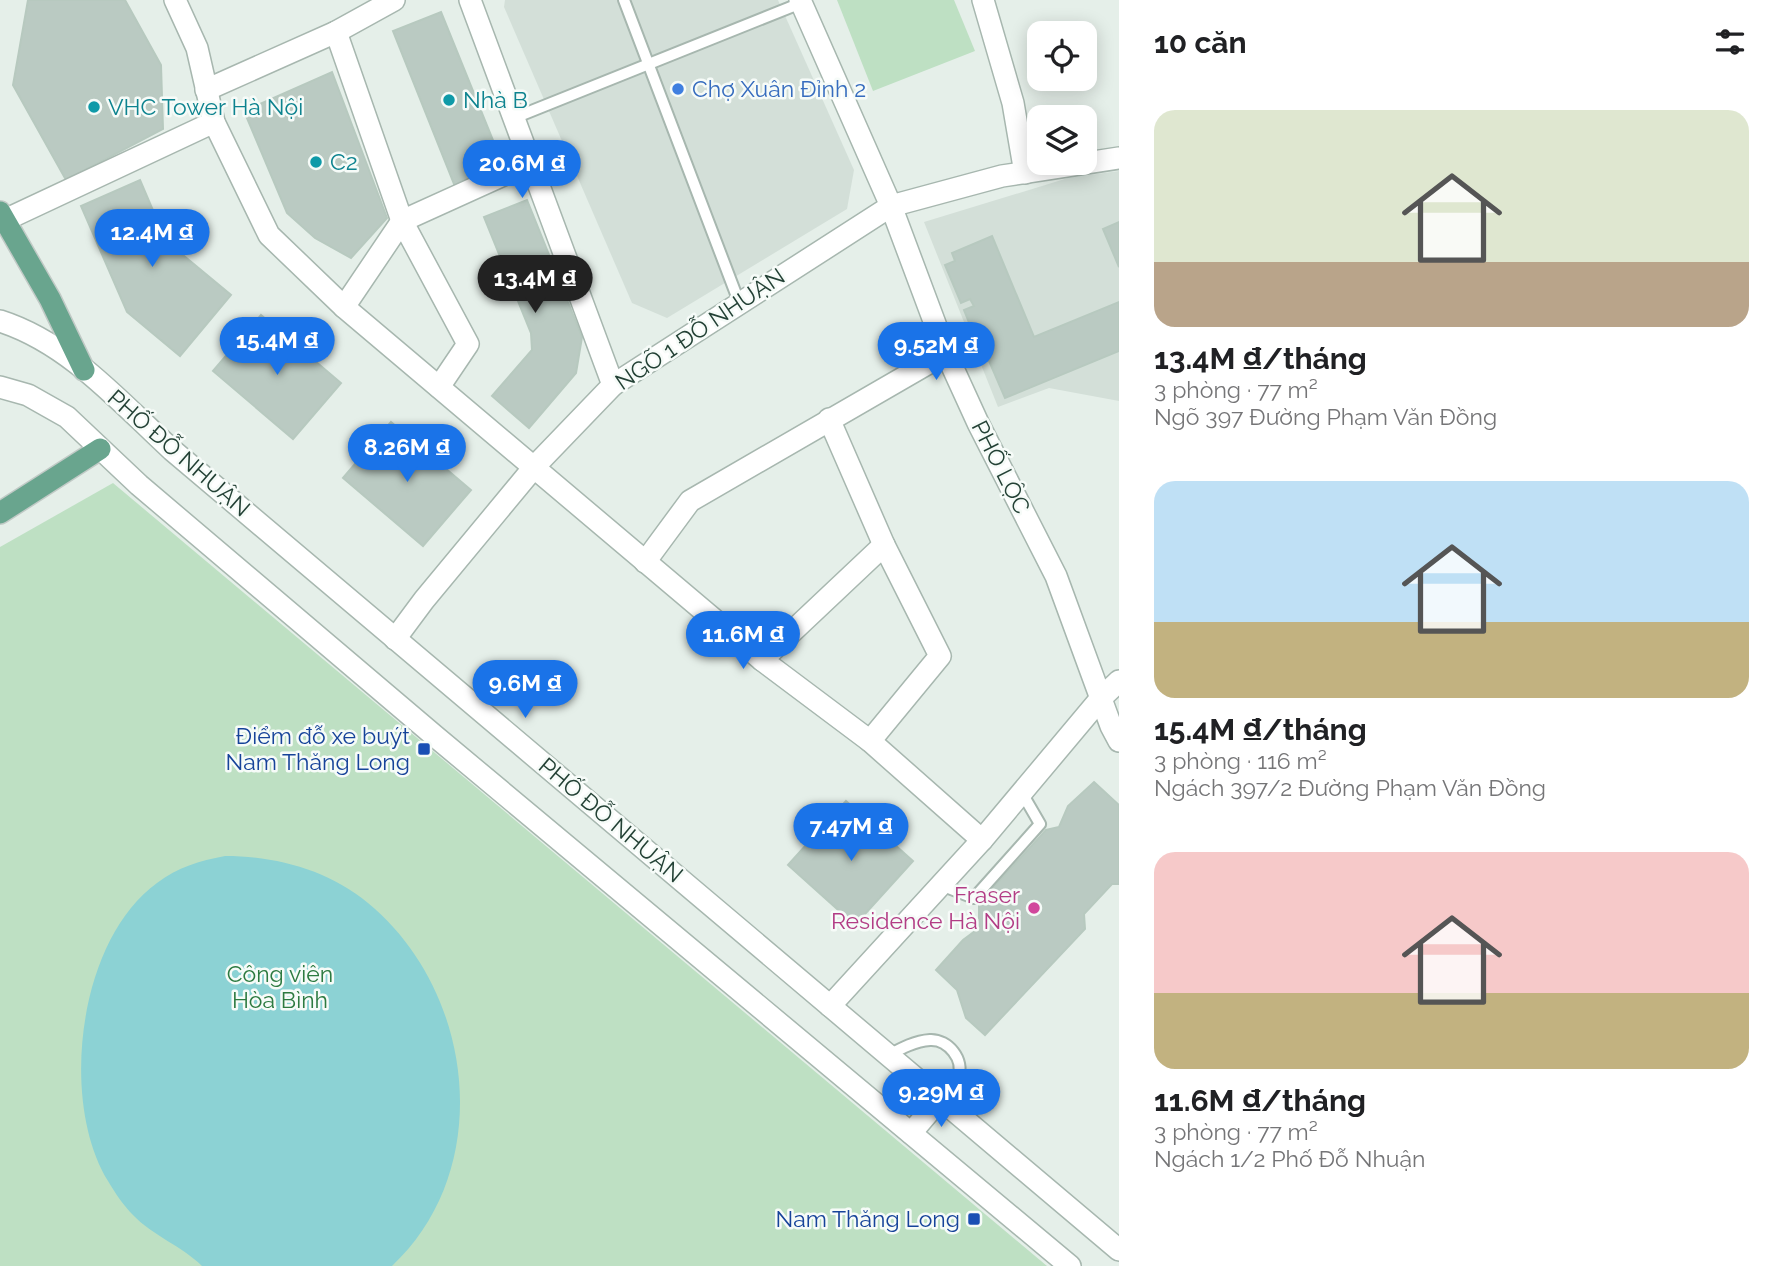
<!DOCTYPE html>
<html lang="vi">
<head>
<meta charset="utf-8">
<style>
	body { margin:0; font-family:Raleway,sans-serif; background:#f6f6f6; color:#202124; height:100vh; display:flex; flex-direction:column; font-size:26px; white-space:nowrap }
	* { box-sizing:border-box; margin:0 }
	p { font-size:23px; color:#757577 }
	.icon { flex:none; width:38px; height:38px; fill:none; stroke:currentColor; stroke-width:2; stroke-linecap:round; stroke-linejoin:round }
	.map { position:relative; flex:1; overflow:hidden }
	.side { display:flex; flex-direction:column; background:#fff; width:665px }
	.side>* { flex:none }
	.buttons { position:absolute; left:1027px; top:21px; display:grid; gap:14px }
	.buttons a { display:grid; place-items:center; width:70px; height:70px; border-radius:14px; background:#fff; box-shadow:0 4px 18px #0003; font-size:35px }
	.price { position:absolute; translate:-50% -60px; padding:0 16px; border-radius:24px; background:#1a73e8; color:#fff; font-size:23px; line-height:46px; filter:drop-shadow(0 2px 4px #0008) }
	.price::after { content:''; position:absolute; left:50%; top:42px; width:21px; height:16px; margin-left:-10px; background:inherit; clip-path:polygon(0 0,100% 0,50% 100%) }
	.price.on { background:#222; color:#fff }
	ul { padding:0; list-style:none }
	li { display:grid; align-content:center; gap:14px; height:371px; padding:0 35px }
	li span { display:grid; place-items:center; height:217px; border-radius:21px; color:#555 }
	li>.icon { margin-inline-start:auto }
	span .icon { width:126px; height:126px; fill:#fffc; stroke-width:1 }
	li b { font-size:30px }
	h2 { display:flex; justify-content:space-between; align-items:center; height:84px; padding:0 35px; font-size:30px }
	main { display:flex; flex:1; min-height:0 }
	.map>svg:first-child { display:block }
	.built { fill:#d3dfd8 }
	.green { fill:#bee0c3 }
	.water { fill:#8cd2d4 }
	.building { fill:#bacac2; stroke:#b7c9bf; stroke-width:2 }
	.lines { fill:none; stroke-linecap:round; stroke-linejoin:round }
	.service-casing { stroke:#a7b7af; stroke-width:14 }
	.minor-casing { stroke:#a7b7af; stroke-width:24 }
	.tertiary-casing { stroke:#a7b7af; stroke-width:24 }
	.primary-casing { stroke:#c1cac6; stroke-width:24 }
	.service { stroke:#fff; stroke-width:10 }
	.minor { stroke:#fff; stroke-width:21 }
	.tertiary { stroke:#fff; stroke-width:21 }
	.primary { stroke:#69a58e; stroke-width:21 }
	.shop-dot { fill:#3f7fe0; stroke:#f6fbf8; stroke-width:2.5 }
	.culture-dot { fill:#0f9aa8; stroke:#f6fbf8; stroke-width:2.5 }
	.transit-dot { fill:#1a4fb4; stroke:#f6fbf8; stroke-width:2.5 }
	.hotel-dot { fill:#d1479c; stroke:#f6fbf8; stroke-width:2.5 }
	.labels { text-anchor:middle; stroke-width:5; stroke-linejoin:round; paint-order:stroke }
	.shop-label { font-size:23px; fill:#366cbe; stroke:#f6fbf8; text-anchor:start }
	.culture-label { font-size:23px; fill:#0d838f; stroke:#f6fbf8; text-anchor:start }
	.street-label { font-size:23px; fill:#234135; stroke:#f6fbf8 }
	.transit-label { font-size:23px; fill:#164399; stroke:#f6fbf8; text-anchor:end }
	.hotel-label { font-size:23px; fill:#b23c85; stroke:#f6fbf8; text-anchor:end }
	.park-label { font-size:23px; fill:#2c7a40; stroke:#f6fbf8 }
</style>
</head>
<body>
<main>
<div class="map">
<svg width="1119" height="1266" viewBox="0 0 1119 1266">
	<rect width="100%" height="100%" fill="#e5efe9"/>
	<!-- built -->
	<g class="built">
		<polygon points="505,0 778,0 854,170 847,209 667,318 632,303 504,7"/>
		<polygon points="1119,171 1119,401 1049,388 998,407 924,222 1068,178"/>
	</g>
	<!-- green -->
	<g class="green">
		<polygon points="837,0 954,0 975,51 873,91"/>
		<polygon points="113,483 1047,1266 0,1266 0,547"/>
	</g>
	<!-- water -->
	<path class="water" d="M225,856C276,856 328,870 368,903C475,991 496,1169 392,1266H202C182,1246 153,1236 133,1215C124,1206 115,1193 108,1181C59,1101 78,940 157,883C178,867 199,861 225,856Z"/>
	<!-- building -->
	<g class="building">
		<polygon points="28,0 125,0 161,65 163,129 66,180 13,85"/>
		<polygon points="441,12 505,170 456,189 393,31"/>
		<polygon points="332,72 387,218 351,258 315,238 287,213 244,111"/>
		<polygon points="140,180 166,241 231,295 180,356 127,312 81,206"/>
		<polygon points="527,200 582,337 576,373 529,428 492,396 532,350 531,333 484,217"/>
		<polygon points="1119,222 1119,267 1103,229"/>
		<polygon points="992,236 1034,337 1119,302 1119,351 1005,398 986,354 992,351 989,342 979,347 964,310 974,306 970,299 961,303 945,265 955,261 952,253"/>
		<polygon points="261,315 341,383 293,439 213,371"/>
		<polygon points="391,422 471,490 423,546 343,478"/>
		<polygon points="1094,782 1119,805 1119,884 1112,884 1084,914 1085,929 985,1035 966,1018 957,990 936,970 963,940 979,928 979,903 1046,830 1059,827 1068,806"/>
		<polygon points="846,801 913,861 855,925 788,865"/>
	</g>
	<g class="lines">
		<!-- service casing -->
		<g class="service-casing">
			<g id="service">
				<polyline points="624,0 739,302"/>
				<polyline points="514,118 801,3"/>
				<polyline points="941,885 974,898 1040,824 1022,793"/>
				<path d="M889,1055C902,1048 915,1041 930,1040C948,1039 965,1060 958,1077C954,1085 946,1092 940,1099"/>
			</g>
		</g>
		<!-- minor casing -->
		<g class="minor-casing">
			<g id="minor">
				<polyline points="175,0 197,48 214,122 269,235 344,307 762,660 870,741 982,840"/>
				<polyline points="470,0 613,385"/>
				<polyline points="800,0 891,206 946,353 978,423 1056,576 1111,726 1119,741"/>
				<polyline points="983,0 1013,103 1025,173"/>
				<polyline points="336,32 402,221 468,344 439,387"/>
				<polyline points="206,90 336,32 394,0"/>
				<polyline points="5,220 214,122"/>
				<polyline points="344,307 402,221 530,163"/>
				<polyline points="829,419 884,545 940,656 870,741"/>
				<polyline points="645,562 690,501 946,353"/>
				<polyline points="395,639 424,600 535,466 613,385 891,206 1002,176 1119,158"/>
				<polyline points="762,660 884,545"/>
				<polyline points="830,1006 982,840 1101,698 1119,681"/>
			</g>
		</g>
		<!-- tertiary casing -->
		<g class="tertiary-casing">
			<g id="tertiary">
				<path d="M0,321C69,343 120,402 172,450L1119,1250"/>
				<polyline points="0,387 28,395 67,417 139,485 436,737 1070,1266"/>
				<polyline points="911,1133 940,1099"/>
			</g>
		</g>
		<!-- primary casing -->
		<g class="primary-casing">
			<g id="primary">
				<polyline points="0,212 50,299 84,370"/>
				<polyline points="0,513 100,449"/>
			</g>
		</g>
		<!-- service -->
		<use href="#service" class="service"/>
		<!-- minor -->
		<use href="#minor" class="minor"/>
		<!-- tertiary -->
		<use href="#tertiary" class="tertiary"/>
		<!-- primary -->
		<use href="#primary" class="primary"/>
	</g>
	<!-- markers -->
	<circle class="shop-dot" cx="678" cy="89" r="7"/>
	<g class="culture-dot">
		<circle cx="449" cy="100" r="7"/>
		<circle cx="94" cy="107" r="7"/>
		<circle cx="316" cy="162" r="7"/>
	</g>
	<g class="transit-dot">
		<rect x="417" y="742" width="14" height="14" rx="3.5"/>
		<rect x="967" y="1212" width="14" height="14" rx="3.5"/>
	</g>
	<circle class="hotel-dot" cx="1034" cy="908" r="7"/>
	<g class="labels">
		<!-- shop labels -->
		<g class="shop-label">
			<text x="692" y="97">Chợ Xuân Đỉnh 2</text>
		</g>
		<!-- culture labels -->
		<g class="culture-label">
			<text x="463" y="108">Nhà B</text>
			<text x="108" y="115">VHC Tower Hà Nội</text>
			<text x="330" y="170">C2</text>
		</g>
		<!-- street labels -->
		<g class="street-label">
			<text transform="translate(700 329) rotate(-34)" y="8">NGÕ 1 ĐỖ NHUẬN</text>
			<text transform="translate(179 453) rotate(41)" y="8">PHỐ ĐỖ NHUẬN</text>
			<text transform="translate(1001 467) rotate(63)" y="8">PHỐ LỘC</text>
			<text transform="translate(611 820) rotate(40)" y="8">PHỐ ĐỖ NHUẬN</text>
		</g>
		<!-- transit labels -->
		<g class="transit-label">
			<text x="410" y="744">Điểm đỗ xe buýt<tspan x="410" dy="26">Nam Thăng Long</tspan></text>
			<text x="960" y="1227">Nam Thăng Long</text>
		</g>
		<!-- hotel labels -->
		<g class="hotel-label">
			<text x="1020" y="903">Fraser<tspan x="1020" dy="26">Residence Hà Nội</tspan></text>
		</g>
		<!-- park labels -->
		<g class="park-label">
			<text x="280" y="982">Công viên<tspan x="280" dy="26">Hòa Bình</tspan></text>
		</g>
	</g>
</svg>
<div class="buttons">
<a><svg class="icon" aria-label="locate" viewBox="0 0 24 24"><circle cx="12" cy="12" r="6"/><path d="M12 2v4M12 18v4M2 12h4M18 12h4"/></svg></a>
<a><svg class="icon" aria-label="layers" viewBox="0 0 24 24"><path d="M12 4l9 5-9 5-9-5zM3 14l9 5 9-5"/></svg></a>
</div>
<b class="price" style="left:522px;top:200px">20.6M ₫</b>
<b class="price" style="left:152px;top:269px">12.4M ₫</b>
<b class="price on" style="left:535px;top:315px">13.4M ₫</b>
<b class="price" style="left:277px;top:377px">15.4M ₫</b>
<b class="price" style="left:936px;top:382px">9.52M ₫</b>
<b class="price" style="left:407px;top:484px">8.26M ₫</b>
<b class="price" style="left:743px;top:671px">11.6M ₫</b>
<b class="price" style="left:525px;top:720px">9.6M ₫</b>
<b class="price" style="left:851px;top:863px">7.47M ₫</b>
<b class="price" style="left:941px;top:1129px">9.29M ₫</b>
</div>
<section class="side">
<h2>10 căn<svg class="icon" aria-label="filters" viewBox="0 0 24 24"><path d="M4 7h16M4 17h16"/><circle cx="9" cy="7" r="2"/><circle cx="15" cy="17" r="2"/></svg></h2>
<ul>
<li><span style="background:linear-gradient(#dfe7d0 70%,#b9a48a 0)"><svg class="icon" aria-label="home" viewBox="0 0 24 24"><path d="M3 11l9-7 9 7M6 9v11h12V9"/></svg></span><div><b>13.4M ₫/tháng</b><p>3 phòng · 77 m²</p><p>Ngõ 397 Đường Phạm Văn Đồng</p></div></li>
<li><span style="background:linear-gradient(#bfe0f5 65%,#c2b280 0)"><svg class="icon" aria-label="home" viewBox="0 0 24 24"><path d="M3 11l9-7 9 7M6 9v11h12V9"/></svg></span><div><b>15.4M ₫/tháng</b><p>3 phòng · 116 m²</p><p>Ngách 397/2 Đường Phạm Văn Đồng</p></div></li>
<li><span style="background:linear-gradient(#f6c9c9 65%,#c2b280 0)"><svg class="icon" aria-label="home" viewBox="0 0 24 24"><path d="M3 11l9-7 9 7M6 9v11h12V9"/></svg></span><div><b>11.6M ₫/tháng</b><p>3 phòng · 77 m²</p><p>Ngách 1/2 Phố Đỗ Nhuận</p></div></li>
</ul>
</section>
</main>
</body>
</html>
